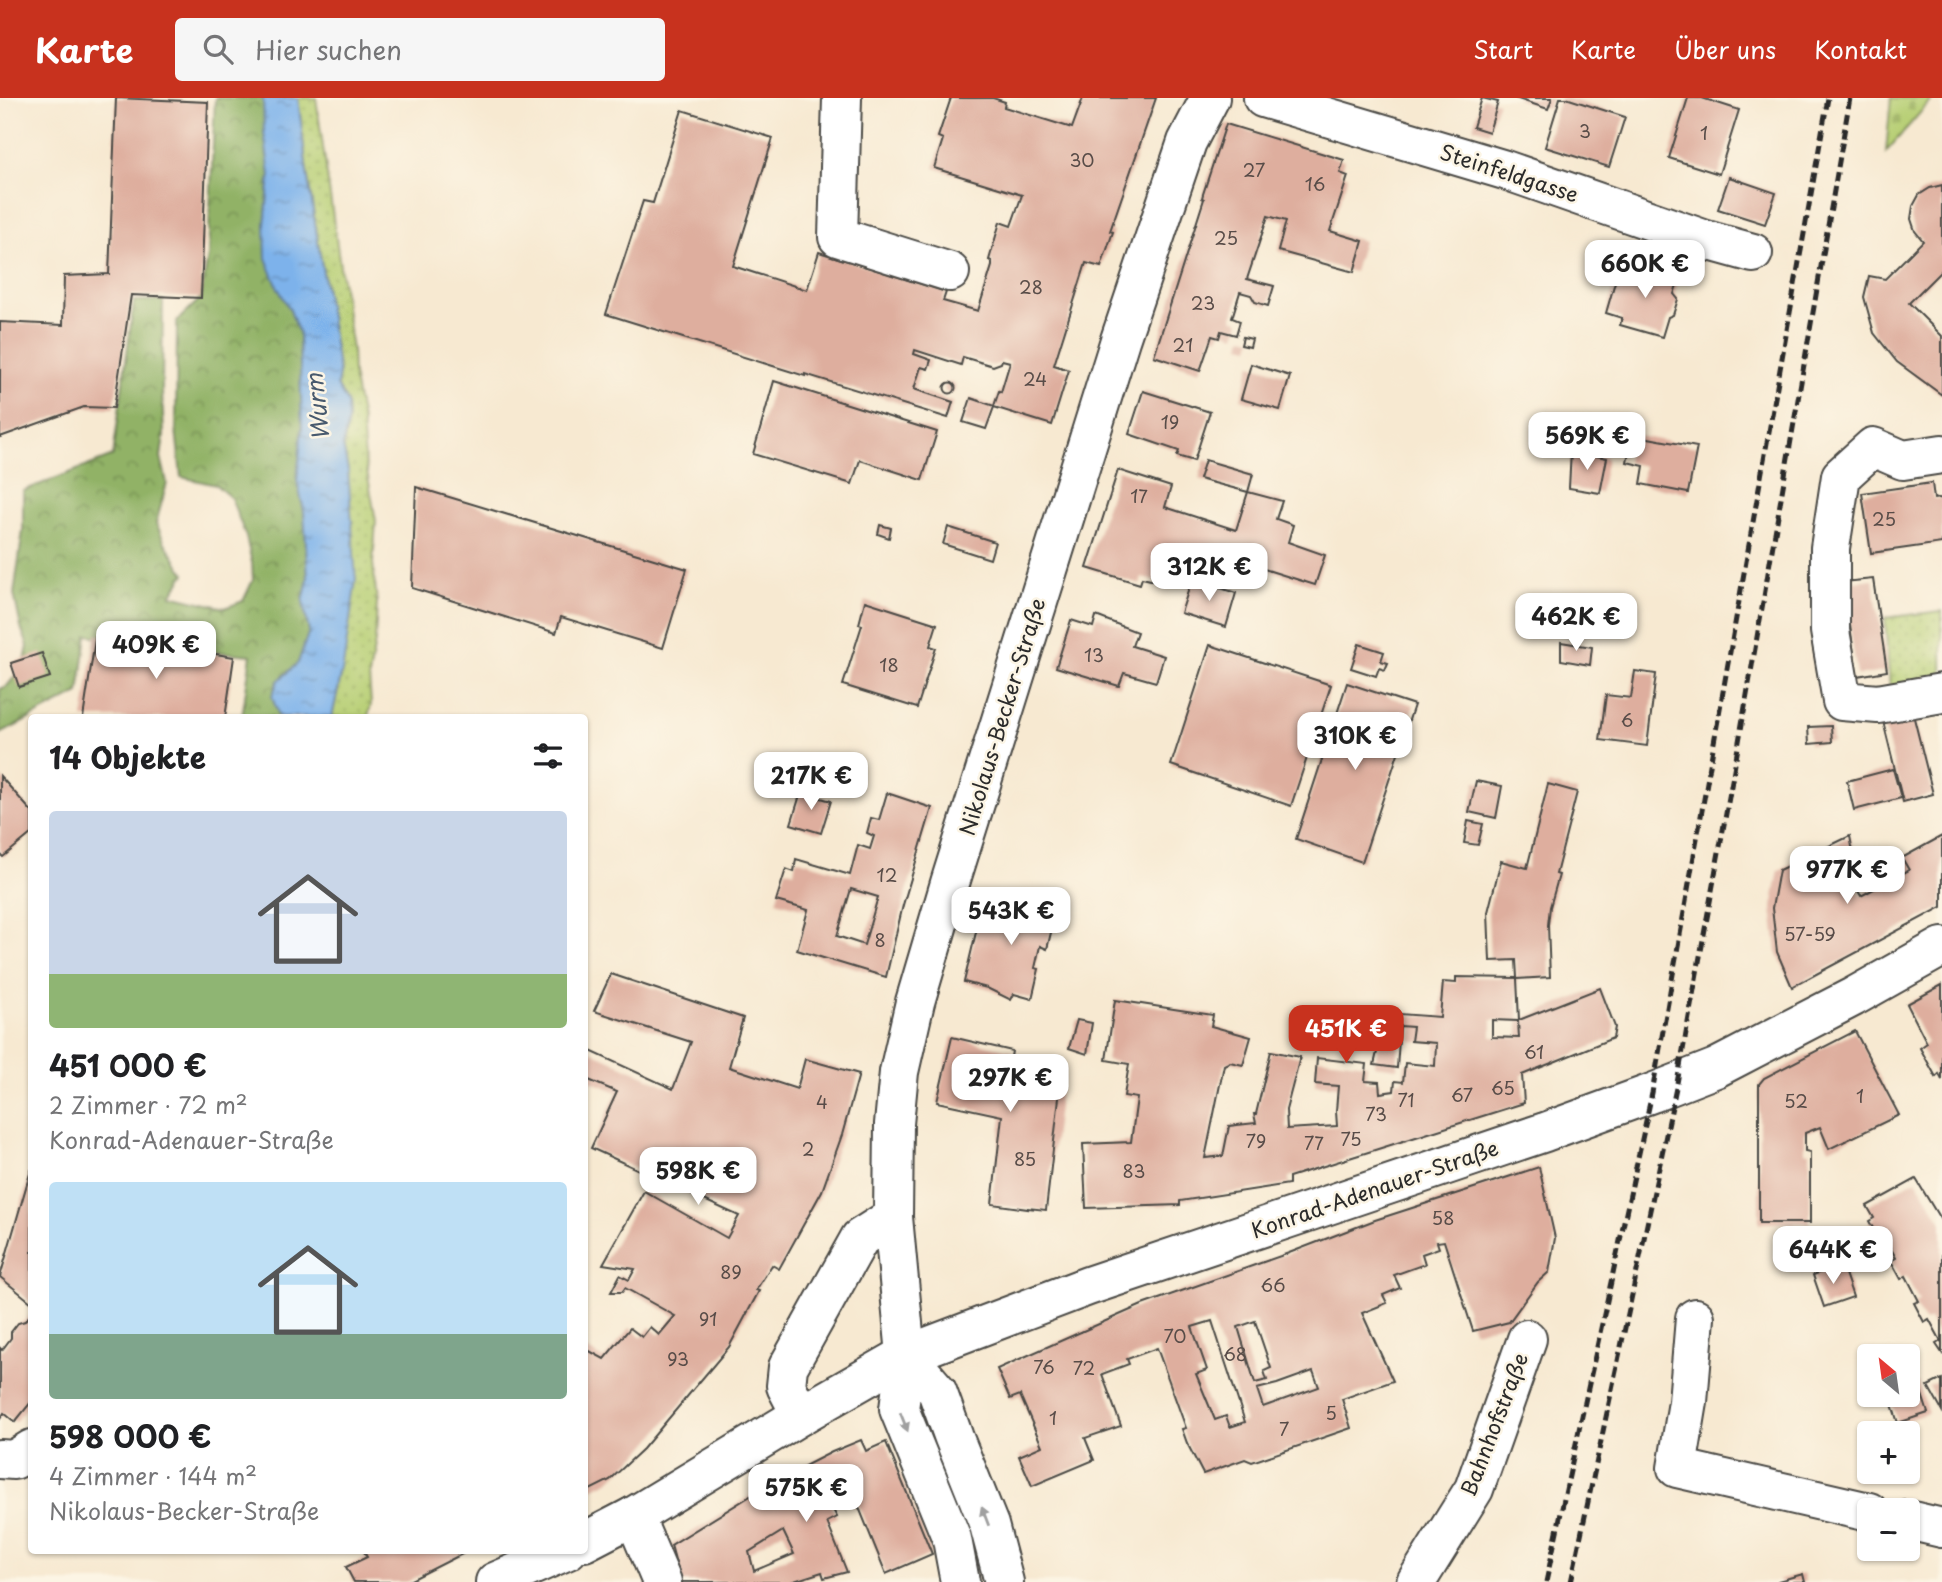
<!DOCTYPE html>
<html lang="de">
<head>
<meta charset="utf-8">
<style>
	body { margin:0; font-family:"Playpen Sans",sans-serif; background:#f6f6f6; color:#202124; height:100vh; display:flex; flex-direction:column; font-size:26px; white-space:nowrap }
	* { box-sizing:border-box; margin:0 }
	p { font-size:23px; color:#757577 }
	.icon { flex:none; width:38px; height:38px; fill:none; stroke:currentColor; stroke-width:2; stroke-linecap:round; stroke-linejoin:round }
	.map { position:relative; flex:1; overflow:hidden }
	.details { position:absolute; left:28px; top:616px; width:560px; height:840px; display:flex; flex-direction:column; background:#fff; border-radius:7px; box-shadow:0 2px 5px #0004 }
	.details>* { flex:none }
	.needle { width:46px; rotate:331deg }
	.buttons { position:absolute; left:1857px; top:1246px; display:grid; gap:14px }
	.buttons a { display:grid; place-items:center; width:63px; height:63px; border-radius:7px; background:#fff; box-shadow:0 2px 5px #0004; font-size:35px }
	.price { position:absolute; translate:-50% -60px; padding:0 16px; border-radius:14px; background:#fff; color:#222; font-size:23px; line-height:46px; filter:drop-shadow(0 2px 4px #0008) }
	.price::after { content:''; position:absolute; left:50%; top:42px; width:21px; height:16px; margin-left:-10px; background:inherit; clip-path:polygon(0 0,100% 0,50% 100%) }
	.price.current { background:#c8321e; color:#fff }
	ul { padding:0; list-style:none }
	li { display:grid; align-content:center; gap:14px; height:371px; padding:0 21px }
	li span { display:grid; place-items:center; height:217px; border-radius:7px; color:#555 }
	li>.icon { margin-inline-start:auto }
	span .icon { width:126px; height:126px; fill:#fffc; stroke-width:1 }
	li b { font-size:30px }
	h2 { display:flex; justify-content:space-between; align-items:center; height:84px; padding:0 21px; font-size:30px }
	header { display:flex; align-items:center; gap:42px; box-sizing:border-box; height:98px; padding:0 35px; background:#c8321e; color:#fff }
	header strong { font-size:33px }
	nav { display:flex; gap:38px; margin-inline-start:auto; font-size:24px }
	.search { width:490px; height:63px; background:#f6f6f6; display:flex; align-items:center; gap:18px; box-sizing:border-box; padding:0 24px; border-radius:7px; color:#757577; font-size:26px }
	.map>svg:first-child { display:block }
	.grass { fill:url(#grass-dots); stroke:#717d50; stroke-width:2 }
	.forest { fill:url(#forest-crowns); stroke:#5e6e48; stroke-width:2 }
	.cemetery { fill:url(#cemetery-stones); stroke:#717d50; stroke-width:2 }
	.water { fill:url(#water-ripples); stroke:#546e8b; stroke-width:2 }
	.building { fill:#deae9e; fill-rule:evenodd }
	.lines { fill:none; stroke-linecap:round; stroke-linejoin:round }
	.minor-casing { stroke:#4a4844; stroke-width:42 }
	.major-casing { stroke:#4a4844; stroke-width:42 }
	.minor { stroke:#fff; stroke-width:38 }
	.major { stroke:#fff; stroke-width:38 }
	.rail { stroke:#2b2b2b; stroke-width:5; stroke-dasharray:10 5; stroke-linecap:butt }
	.oneway { fill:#a0a0a0 }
	.labels { text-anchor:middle; stroke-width:5; stroke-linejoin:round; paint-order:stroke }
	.number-label { font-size:18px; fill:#584c48 }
	.street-label { font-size:21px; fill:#2b2b2b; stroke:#fcf5e5 }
	.water-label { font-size:23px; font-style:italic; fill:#485a6e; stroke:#fcf5e5 }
</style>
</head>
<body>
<header>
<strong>Karte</strong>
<div class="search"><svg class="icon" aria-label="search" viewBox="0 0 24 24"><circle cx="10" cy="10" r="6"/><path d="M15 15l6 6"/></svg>Hier suchen</div>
<nav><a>Start</a><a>Karte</a><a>Über uns</a><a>Kontakt</a></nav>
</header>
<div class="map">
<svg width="1942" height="1484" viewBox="0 0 1942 1484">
	<defs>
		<pattern id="grass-dots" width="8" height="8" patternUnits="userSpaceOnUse" patternTransform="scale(1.75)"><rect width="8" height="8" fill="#b7cf74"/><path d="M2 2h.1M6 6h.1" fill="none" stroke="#9eb265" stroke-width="1.8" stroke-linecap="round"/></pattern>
		<pattern id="forest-crowns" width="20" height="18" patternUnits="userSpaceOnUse" patternTransform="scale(1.75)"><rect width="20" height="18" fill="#91b266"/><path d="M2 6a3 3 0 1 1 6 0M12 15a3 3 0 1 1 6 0" fill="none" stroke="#779154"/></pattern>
		<pattern id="cemetery-stones" width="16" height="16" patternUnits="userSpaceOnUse" patternTransform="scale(1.75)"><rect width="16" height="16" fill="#b7cf74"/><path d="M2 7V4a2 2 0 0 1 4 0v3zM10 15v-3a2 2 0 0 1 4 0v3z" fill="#9eb265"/></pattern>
		<pattern id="water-ripples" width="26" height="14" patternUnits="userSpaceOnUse" patternTransform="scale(1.75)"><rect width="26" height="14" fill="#7db2eb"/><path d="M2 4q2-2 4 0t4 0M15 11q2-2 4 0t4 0" fill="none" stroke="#6791bf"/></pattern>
	</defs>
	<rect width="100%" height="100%" fill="#fcf5e5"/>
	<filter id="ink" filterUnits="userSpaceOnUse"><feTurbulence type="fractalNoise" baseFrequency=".0143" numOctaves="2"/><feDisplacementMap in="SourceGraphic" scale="14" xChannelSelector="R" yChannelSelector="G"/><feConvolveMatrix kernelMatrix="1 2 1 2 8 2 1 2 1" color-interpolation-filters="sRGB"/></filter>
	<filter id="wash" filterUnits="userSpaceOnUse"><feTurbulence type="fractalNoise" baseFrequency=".00686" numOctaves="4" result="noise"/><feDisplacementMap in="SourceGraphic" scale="28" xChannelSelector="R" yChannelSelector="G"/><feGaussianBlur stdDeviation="1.57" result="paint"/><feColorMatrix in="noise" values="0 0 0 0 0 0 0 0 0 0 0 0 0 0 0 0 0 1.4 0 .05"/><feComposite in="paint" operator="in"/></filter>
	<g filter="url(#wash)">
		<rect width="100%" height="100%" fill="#f7e9d1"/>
		<!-- grass -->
		<g class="grass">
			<polygon points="298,0 316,0 352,252 353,277 362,322 365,362 376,423 373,465 377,505 375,544 369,578 371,606 368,619 332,619 343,569 348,372 343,348 348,322 347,305 337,287 339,276 307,74"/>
			<polygon points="1942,513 1942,582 1890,590 1885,520"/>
		</g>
		<!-- forest -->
		<polygon class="forest" points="215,0 263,0 270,77 265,127 278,190 290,212 299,236 302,330 297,383 304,413 308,481 303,504 309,533 298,565 278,583 272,598 279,619 242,619 251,557 193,552 87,537 79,595 0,636 0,591 7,588 24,568 28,548 21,530 14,496 23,432 23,393 113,358 134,203 163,202 162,293 164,337 161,359 167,385 156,425 164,443 185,476 171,497 225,510 243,503 253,482 252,465 246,439 231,400 216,387 181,379 176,331 177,223 201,200 208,157"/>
		<!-- cemetery -->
		<polygon class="cemetery" points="1891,0 1933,0 1886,54"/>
		<!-- water -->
		<polygon class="water" points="263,0 298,0 307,74 339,276 337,287 347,305 348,322 343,348 348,372 356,482 343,569 332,619 279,619 272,598 278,583 298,565 309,533 303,504 308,481 304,413 297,383 302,330 299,236 290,212 278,190 266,160 265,127 270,77 264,35"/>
		<g id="blocks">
			<!-- building -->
			<g class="building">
				<polygon points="116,0 208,4 201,200 131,197 114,310 84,309 0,339 0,224 63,227 64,178 109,176"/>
				<polygon points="951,0 993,0 1005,4 1004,9 1072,30 1083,0 1156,0 1110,133 1113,134 1101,169 1086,165 1054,267 1069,272 1052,327 994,309 986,331 963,324 971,300 994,308 999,293 1001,294 1010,264 1002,262 1001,265 993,268 963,259 961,267 915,252 914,256 931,262 928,271 921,269 914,291 953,304 948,320 805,276 805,278 606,216 643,103 653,105 682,12 773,40 733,168 807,192 819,154 946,194 943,203 978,213 992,168 992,163 989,162 1000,124 1011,128 1022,97 934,70 943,41 938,39"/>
				<polygon points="1482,0 1498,4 1489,34 1473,29"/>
				<polygon points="1515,0 1552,0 1548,11"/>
				<polygon points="1560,0 1566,0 1625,19 1609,69 1545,49"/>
				<polygon points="1688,0 1702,0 1739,12 1719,76 1669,60"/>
				<polygon points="1226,26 1344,62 1340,75 1348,78 1330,133 1363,143 1354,174 1278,153 1286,123 1268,118 1247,181 1274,188 1268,208 1255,204 1251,197 1240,194 1232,220 1240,223 1236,237 1221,233 1219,240 1212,238 1200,273 1154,258 1204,101 1202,100 1203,96"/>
				<polygon points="1729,79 1776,95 1765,126 1718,111"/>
				<polygon points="1942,87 1942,172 1909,205 1942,238 1942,297 1897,264 1874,235 1864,199 1869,178 1885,181 1923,143 1915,133 1911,121 1913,108 1919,97 1930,90"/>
				<polygon points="1638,166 1680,178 1674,196 1678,201 1673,217 1668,219 1662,239 1620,227 1622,220 1606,215 1617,177 1634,182"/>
				<polygon points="1243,239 1252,241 1250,249 1241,247"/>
				<polygon points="1251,266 1290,278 1280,312 1241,301"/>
				<polygon points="774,283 937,334 922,382 860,362 852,386 753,356"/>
				<circle cx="950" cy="290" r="5.5"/>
				<polygon points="1143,293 1210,314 1194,363 1177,358 1179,353 1129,336"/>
				<polygon points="1632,337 1697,349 1688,395 1641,386 1644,368 1627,364"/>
				<polygon points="1571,353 1607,360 1600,395 1569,390"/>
				<polygon points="1205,362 1253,376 1248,394 1282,403 1276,421 1293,427 1288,444 1325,457 1315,487 1197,450 1189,476 1161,467 1155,483 1142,480 1140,486 1087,470 1118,372 1171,389 1165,409 1236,432 1248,394 1199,381"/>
				<polygon points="1932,385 1934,401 1942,400 1942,445 1871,455 1862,395"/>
				<polygon points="416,389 687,471 663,550 561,519 556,535 412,490"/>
				<polygon points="880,427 891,430 889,440 878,436"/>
				<polygon points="948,429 995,444 990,461 943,446"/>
				<polygon points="1192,481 1236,495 1226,529 1181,515"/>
				<polygon points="1873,481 1887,573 1857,578 1844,484"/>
				<polygon points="865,503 937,526 930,548 936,550 917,610 843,587 862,527 859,526"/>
				<polygon points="1096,518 1137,534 1132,548 1164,558 1156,584 1124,575 1119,588 1056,569 1071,522 1093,529"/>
				<polygon points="96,536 234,559 225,620 83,620"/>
				<polygon points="1561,544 1592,549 1590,567 1561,562"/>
				<polygon points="1359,546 1384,554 1381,563 1388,565 1385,572 1379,570 1376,578 1351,570"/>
				<polygon points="1210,547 1331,587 1291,708 1171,667"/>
				<polygon points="42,555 50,579 19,589 11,565"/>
				<polygon points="1635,573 1656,576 1647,648 1600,642 1606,597 1631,600"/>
				<polygon points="1347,585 1414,607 1362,764 1296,741"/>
				<polygon points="1913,616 1933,696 1903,704 1883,623"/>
				<polygon points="1831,628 1832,644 1809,646 1808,629"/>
				<polygon points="1893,671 1901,700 1854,712 1847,683"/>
				<polygon points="0,678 32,714 32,735 3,759 0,756"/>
				<polygon points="1476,683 1502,688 1496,720 1469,714"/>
				<path d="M1548,686L1577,694L1556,776L1559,777L1550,809L1548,827L1550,879L1517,881L1519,922L1600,890L1615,929L1613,940L1522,977L1524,1005L1289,1079V1086L1180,1103V1107L1086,1110L1083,1046L1131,1044L1137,1000L1124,998L1129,966L1106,962L1115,902L1213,917L1211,928L1251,939L1243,967L1230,964L1224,967L1205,1060L1223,1058L1229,1028L1256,1025L1254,1016H1256L1271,953L1300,959L1286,1012L1287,1031L1337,1028L1336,1013L1338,988L1315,986L1317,960L1367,966L1365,983L1379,984L1380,995L1394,993L1395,983L1403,984L1405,965L1435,968L1436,945L1411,943L1413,929L1400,928L1397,970L1374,967L1386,915L1440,919L1443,884L1456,885V879L1517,880L1516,862L1490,863L1488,814L1501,763L1527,770ZM1492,922L1518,923L1519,940L1492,939Z"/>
				<polygon points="801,694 831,703 821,735 791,726"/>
				<path d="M887,695L932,710L903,807L886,879L797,852L808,812L776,803L786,771L794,774L796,761L850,777L858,747L870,751L874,738L867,735L871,720L879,722ZM851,791L878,799L864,847L837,838Z"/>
				<polygon points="1468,723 1483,726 1478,747 1464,745"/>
				<polygon points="1850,738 1860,791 1858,793 1861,798 1909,772 1902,760 1942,738 1942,809 1792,889 1777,854 1772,810 1779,772"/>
				<polygon points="1030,796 1062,804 1057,823 1054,822 1047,851 1040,848 1035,870 1039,871 1032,901 1014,896 1011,902 987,890 964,884 983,805 1025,815"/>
				<polygon points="611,876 743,920 729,969 797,991 805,961 859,976 842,1037 822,1093 779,1171 772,1167 756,1192 759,1193 729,1249 643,1351 610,1382 584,1395 584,1250 604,1261 630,1230 642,1239 650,1229 659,1237 675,1218 625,1190 622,1194 611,1194 620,1177 629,1182 635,1171 603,1166 644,1093 727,1140 739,1118 591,1050 617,994 584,980 584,950 673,991 691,944 594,913"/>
				<polygon points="1942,887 1942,982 1939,976 1936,979 1920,950 1927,945 1907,906"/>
				<polygon points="1077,922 1092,925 1087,956 1069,950"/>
				<polygon points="1855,933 1899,1017 1829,1051 1820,1029 1805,1035 1805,1053 1810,1054 1810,1125 1759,1125 1759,986 1764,980"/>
				<polygon points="952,939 1012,953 1011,959 1063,965 1046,1112 1028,1110 1028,1111 992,1106 1002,1018 937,1004"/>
				<path d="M1539,1069L1555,1140L1549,1174L1538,1184L1509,1224L1473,1233L1444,1143L1437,1144L1439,1150L1422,1156L1425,1166L1394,1177L1400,1190L1383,1197L1387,1205L1362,1215L1393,1283L1342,1301L1351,1330L1252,1364L1245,1361L1203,1376L1187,1345L1182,1331L1186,1330L1157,1250L1127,1261L1129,1266L1102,1276L1121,1328L1085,1340L1094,1362L1032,1388L1019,1358L1042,1348L1020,1297L1010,1301L997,1271L1142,1207L1289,1155L1375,1122ZM1212,1223L1245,1324L1230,1329L1226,1318L1215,1322L1196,1276L1207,1272L1192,1229ZM1255,1223L1271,1270L1264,1273L1267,1282L1255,1285L1238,1229ZM1313,1273L1319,1289L1263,1309L1257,1291L1277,1286Z"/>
				<polygon points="31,1072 32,1072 32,1205 0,1179"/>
				<polygon points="1916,1081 1942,1124 1942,1255 1936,1246 1941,1243 1929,1221 1924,1224 1914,1205 1919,1203 1906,1178 1901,1181 1891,1163 1896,1160 1884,1138 1879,1141 1869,1123 1874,1120 1867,1108"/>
				<polygon points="1842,1167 1853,1199 1824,1209 1813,1177"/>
				<polygon points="32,1215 32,1303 15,1324 4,1315 0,1321 0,1250 2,1252 11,1240 11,1234 18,1225 25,1223"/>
				<polygon points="1942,1281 1942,1313 1928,1288"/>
				<polygon points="1918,1284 1928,1315 1898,1325 1889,1297 1908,1297 1908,1287"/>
				<path d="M861,1342L866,1353L886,1344L932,1456L886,1476L854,1397L831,1408L837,1419L827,1424L847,1474L824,1480L822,1474L791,1484H681L671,1447L773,1384L832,1354ZM783,1433L794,1456L754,1473L749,1454Z"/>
				<polygon points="363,1452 470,1452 407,1484 354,1484 346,1469 367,1459"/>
				<polygon points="1803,1476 1805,1484 1778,1484 1778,1483"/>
			</g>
		</g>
	</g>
	<g filter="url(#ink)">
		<use href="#blocks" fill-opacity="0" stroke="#4a4844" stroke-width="2"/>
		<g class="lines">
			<!-- minor casing -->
			<g class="minor-casing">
				<g id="minor">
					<polyline points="842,0 838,139 950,174"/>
					<polyline points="1263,0 1505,72 1706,142 1753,155"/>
					<polyline points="1942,356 1903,362 1873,349 1841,378 1830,450 1830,533 1842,603 1878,606 1942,595"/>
					<polyline points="1695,1220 1688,1304 1677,1370 1869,1414"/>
					<polyline points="801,1317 786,1288 788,1269 860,1140 893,1119"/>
					<polyline points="0,1361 14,1362 32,1351"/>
					<polyline points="634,1418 662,1484"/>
					<polyline points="1908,1422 1942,1430"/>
					<polyline points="584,1444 634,1418 801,1317 906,1257"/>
					<polyline points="495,1484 568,1452"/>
					<polyline points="1416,1484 1474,1391 1527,1241"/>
				</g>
			</g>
			<!-- major casing -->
			<g class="major-casing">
				<g id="major">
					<polyline points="906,1257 1088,1188 1545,1034 1652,995 1716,970 1853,899 1942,849"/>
					<polyline points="906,1257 937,1293 954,1340 989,1427 1004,1484"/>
					<polyline points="960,1484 952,1441 899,1311 906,1257 893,1119 894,1026 899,974 915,904 950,785 1120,242 1187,44 1210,0"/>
				</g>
			</g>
			<!-- minor -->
			<use href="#minor" class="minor"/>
			<!-- major -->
			<use href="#major" class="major"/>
			<!-- rail -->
			<g class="rail">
				<polyline points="1546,1484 1652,995 1828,0"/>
				<polyline points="1571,1484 1677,985 1737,655 1850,0"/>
			</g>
		</g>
		<!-- one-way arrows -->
		<defs><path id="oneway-solid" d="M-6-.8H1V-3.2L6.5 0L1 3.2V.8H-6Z" transform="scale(1.75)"/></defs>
		<g class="oneway">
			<use href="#oneway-solid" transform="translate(904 1324) rotate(68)"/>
			<use href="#oneway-solid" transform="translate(985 1418) rotate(-111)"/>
		</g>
	</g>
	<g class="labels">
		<!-- number labels -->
		<g class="number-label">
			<text x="1585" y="40">3</text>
			<text x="1704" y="42">1</text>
			<text x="1082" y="69">30</text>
			<text x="1254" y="79">27</text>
			<text x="1315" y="93">16</text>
			<text x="1226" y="147">25</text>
			<text x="1031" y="196">28</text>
			<text x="1203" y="212">23</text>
			<text x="1183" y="254">21</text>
			<text x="1035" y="288">24</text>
			<text x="1170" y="331">19</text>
			<text x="1139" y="405">17</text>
			<text x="1884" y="428">25</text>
			<text x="1094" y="564">13</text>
			<text x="889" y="574">18</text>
			<text x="1627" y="629">6</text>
			<text x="887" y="784">12</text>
			<text x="1810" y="843">57-59</text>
			<text x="880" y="849">8</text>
			<text x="1534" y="961">61</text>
			<text x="1503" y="997">65</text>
			<text x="1462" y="1004">67</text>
			<text x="1860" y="1005">1</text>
			<text x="1406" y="1009">71</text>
			<text x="1796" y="1010">52</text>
			<text x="822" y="1011">4</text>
			<text x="1376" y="1023">73</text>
			<text x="1351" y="1048">75</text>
			<text x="1256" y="1050">79</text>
			<text x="1314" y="1052">77</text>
			<text x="808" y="1058">2</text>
			<text x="1025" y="1068">85</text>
			<text x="1134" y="1080">83</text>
			<text x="1443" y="1127">58</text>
			<text x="731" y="1181">89</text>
			<text x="1273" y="1194">66</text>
			<text x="708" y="1228">91</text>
			<text x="1175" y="1245">70</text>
			<text x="1235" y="1263">68</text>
			<text x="678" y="1268">93</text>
			<text x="1044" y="1276">76</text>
			<text x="1084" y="1277">72</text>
			<text x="1331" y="1322">5</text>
			<text x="1053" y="1327">1</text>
			<text x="1284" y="1338">7</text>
		</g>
		<!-- street labels -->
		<g class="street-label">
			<text transform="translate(1509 76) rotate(18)" y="7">Steinfeldgasse</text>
			<text transform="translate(1003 619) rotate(-73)" y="7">Nikolaus-Becker-Straße</text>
			<text transform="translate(1375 1092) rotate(-19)" y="7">Konrad-Adenauer-Straße</text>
			<text transform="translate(1495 1327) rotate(-69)" y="7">Bahnhofstraße</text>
		</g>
		<!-- water labels -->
		<g class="water-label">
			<text transform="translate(318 309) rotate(-96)" y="8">Wurm</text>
		</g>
	</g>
</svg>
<div class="buttons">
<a><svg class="needle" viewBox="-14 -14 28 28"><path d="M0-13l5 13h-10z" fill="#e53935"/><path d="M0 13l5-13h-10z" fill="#757577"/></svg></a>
<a>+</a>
<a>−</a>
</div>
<b class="price" style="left:1645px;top:202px">660K €</b>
<b class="price" style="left:1587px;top:374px">569K €</b>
<b class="price" style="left:1209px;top:505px">312K €</b>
<b class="price" style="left:1576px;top:555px">462K €</b>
<b class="price" style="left:156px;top:583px">409K €</b>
<b class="price" style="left:1355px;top:674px">310K €</b>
<b class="price" style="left:811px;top:714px">217K €</b>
<b class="price" style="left:1847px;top:808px">977K €</b>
<b class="price" style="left:1011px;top:849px">543K €</b>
<b class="price current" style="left:1346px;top:967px">451K €</b>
<b class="price" style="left:1010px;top:1016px">297K €</b>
<b class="price" style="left:698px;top:1109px">598K €</b>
<b class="price" style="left:1833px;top:1188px">644K €</b>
<b class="price" style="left:806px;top:1426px">575K €</b>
<section class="details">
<h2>14 Objekte<svg class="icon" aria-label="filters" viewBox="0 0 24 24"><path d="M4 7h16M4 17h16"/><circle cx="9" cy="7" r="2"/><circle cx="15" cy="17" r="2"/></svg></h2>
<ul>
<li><span style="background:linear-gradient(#c9d6e8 75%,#8fb573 0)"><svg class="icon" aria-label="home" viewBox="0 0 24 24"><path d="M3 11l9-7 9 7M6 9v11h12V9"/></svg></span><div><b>451 000 €</b><p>2 Zimmer · 72 m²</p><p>Konrad-Adenauer-Straße</p></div></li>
<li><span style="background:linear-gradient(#bfe0f5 70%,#7fa58c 0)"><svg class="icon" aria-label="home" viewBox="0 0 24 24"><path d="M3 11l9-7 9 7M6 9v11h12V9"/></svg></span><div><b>598 000 €</b><p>4 Zimmer · 144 m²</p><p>Nikolaus-Becker-Straße</p></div></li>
</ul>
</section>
</div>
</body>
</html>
